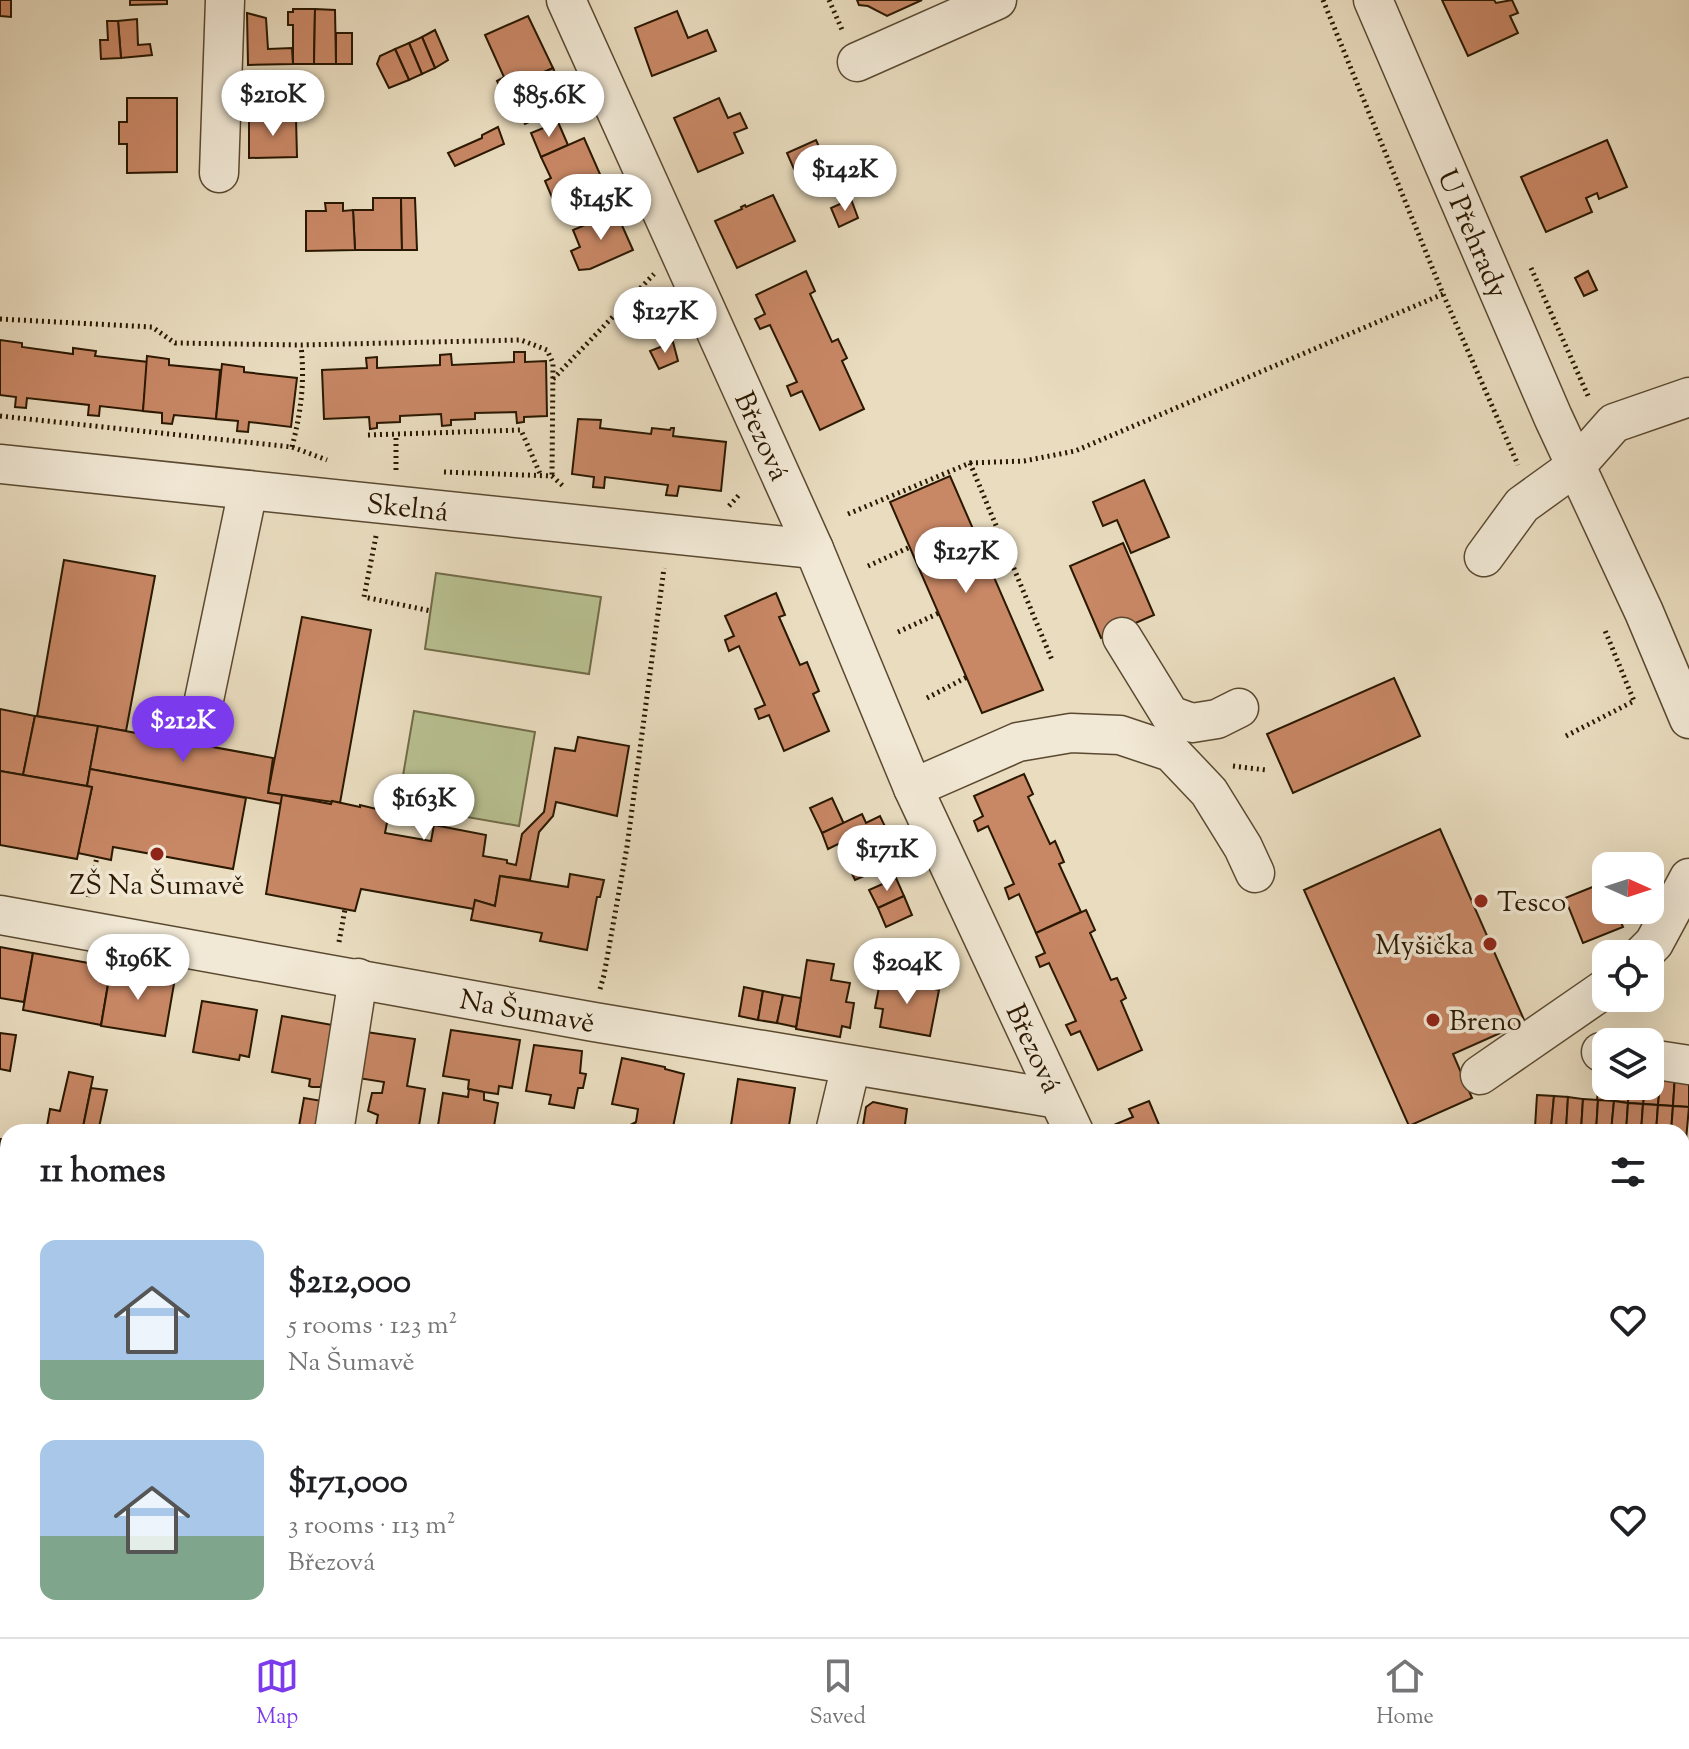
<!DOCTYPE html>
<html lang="en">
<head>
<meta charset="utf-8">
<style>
	body { margin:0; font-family:"Sorts Mill Goudy",serif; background:#f6f6f6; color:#202124; height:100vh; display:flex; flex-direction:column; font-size:30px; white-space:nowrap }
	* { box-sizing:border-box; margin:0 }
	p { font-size:26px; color:#757577 }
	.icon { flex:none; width:44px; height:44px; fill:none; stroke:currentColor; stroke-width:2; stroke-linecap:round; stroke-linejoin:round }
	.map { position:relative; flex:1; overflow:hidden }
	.panel { position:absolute; left:0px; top:1124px; width:1690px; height:514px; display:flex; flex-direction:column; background:#fff; border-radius:24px 24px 0 0; box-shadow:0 8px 32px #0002 }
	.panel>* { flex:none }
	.needle { width:52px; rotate:93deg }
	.buttons { position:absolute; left:1592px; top:852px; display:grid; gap:16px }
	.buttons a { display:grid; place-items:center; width:72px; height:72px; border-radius:16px; background:#fff; box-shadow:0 8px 32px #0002; font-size:40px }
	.price { position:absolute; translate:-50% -68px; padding:0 18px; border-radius:28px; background:#fff; color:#222; font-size:26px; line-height:52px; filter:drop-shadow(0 2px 4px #0008) }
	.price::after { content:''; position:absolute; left:50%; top:48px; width:24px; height:18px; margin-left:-12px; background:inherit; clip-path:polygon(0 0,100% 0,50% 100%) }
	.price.selected { background:#7c3aed; color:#fff }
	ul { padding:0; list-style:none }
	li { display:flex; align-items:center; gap:24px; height:200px; padding:0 40px }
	li span { display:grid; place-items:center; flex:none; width:224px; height:160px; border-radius:16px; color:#555 }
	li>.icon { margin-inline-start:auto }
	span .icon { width:96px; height:96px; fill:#fffc; stroke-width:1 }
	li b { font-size:34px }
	h2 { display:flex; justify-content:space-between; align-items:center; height:96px; padding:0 40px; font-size:34px }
	.menu { display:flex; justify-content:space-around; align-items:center; height:112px; border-top:2px solid #e0e0e0; background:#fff; font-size:22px; color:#757577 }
	.menu a { display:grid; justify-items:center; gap:4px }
	.menu .selected { color:#7c3aed }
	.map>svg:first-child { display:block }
	.green { fill:#b8c091; stroke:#716c48; stroke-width:2 }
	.building { fill:#c88765; stroke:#2a1800; stroke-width:2 }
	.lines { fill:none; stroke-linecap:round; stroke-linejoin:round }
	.minor-tunnel { stroke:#c3b599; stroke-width:38; stroke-dasharray:38 19; stroke-linecap:butt }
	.minor-casing { stroke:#5a4930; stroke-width:41 }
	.path { stroke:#2a1800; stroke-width:5; stroke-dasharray:2 4; stroke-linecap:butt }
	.minor { stroke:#f1e8d5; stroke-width:38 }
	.poi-dot { fill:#8f2418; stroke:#f1e8d5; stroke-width:3 }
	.labels { text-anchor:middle; stroke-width:7; stroke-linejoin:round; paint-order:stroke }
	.street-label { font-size:28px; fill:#2a1800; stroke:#f1e8d5 }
	.poi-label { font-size:28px; fill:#2a1800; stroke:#f1e8d5; text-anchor:start }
</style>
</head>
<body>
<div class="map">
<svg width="1689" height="1637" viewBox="0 0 1689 1637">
	<rect width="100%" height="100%" fill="#e9dcbf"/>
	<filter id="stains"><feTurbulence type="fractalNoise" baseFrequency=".0025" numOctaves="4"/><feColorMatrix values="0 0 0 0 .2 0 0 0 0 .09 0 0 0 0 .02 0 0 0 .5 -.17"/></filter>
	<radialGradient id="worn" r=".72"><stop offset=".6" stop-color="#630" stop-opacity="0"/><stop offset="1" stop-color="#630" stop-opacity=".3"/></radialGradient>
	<!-- green -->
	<g class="green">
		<polygon points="436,573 601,597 589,674 425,649"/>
		<polygon points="414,711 535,732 519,826 398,805"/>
	</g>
	<!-- building -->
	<g class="building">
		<polygon points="0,0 11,0 11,17 0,16"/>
		<polygon points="130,0 167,0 167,4 130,5"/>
		<polygon points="857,0 922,0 887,16 868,6 859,5"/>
		<polygon points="1442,0 1494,0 1496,3 1512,0 1518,13 1510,16 1518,33 1468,56"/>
		<polygon points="293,9 315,9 314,64 293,64 293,25 288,25 288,12 293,12"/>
		<polygon points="315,9 335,10 336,64 314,64"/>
		<polygon points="677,11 688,38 707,30 716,51 652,76 635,28"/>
		<polygon points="247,13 266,18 268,49 292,48 293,64 248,65"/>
		<polygon points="528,16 553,68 502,91 497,81 504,77 485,35"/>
		<polygon points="137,19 138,45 150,44 152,55 121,58 118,21"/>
		<polygon points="107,21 118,21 121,58 101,59 100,40 108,40"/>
		<polygon points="435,30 448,60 435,68 422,37"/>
		<rect x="336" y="33" width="16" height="31"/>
		<polygon points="422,37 435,68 422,74 409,43"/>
		<polygon points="409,43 422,74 409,80 395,49"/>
		<polygon points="395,49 409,80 389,88 377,64 380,56"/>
		<polygon points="553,68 568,104 525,124 518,108 511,112 502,91"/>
		<polygon points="296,78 296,118 249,118 248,79"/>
		<polygon points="127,98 177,98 177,172 127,173 127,144 119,144 119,122 127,122"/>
		<polygon points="719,98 728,118 740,113 747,128 734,133 743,153 698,172 674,118"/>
		<polygon points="249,118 296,118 297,157 249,158"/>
		<polygon points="558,122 568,145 541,157 531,133"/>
		<polygon points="498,127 504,144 455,166 448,153 482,138 482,135"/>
		<polygon points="584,138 603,181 554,202 545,181 551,178 541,157"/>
		<polygon points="816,140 826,163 797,176 787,153"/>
		<polygon points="1607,140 1627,187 1599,199 1597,193 1586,198 1592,212 1546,232 1521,177"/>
		<polygon points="773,195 795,241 737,268 715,221 742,209 741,207 745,205 746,207"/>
		<polygon points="373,198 401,198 402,250 355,250 353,210 373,210"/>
		<polygon points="401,198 415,198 417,250 402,250"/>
		<polygon points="851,199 858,218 839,227 831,208"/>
		<polygon points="325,203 343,203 343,211 353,210 355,250 306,251 306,211 326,211"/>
		<polygon points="616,212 633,250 590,269 579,270 571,251 580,247 573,230"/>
		<polygon points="806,271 815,291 810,294 832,342 838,339 847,358 842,361 864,409 820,430 802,391 791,396 787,386 797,382 770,325 760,329 755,319 765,314 756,295"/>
		<polygon points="1588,271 1597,290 1584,296 1575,278"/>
		<polygon points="0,340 22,343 22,347 73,354 73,348 96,351 95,356 148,362 143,411 100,406 99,416 88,415 89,405 27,398 26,408 15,407 16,397 0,395"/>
		<polygon points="673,342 678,361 659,369 650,351"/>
		<polygon points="514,352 525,352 525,362 546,361 547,416 524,417 524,422 517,423 516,412 475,413 475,419 451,420 451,425 442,426 441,414 400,416 400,422 377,423 377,428 370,429 369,417 324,419 322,370 367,368 366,358 377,357 377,368 440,365 440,355 451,354 452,365 514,362"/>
		<polygon points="147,356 169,359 169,365 220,370 216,419 174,415 172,424 162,423 162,413 143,411"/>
		<polygon points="222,364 244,367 244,372 297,378 291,427 249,422 248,432 237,431 238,421 216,419"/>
		<polygon points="578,419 601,420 600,428 651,434 652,428 670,430 671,428 674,428 673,436 726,442 721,491 679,486 677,496 666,495 668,485 605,477 604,488 593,487 594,477 572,474"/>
		<polygon points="950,476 1043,690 982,713 890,502"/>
		<polygon points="1144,480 1169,537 1131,553 1117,520 1103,526 1093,502"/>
		<polygon points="1123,543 1154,615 1101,638 1070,566"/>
		<polygon points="64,560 155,576 126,731 37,716"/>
		<polygon points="776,593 785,615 779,617 800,665 807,662 819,691 813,694 829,731 784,751 769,715 759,719 755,709 765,705 739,646 729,651 725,640 734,636 725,616"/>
		<polygon points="302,617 371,630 340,803 268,793"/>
		<polygon points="1394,678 1420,736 1293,793 1267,734"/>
		<polygon points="0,709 35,716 23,775 0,771"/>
		<polygon points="35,716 98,726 87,786 23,775"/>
		<polygon points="98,726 273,758 268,793 282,795 282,804 90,769"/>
		<polygon points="578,737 629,746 617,816 556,802 553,816 539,832 530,880 500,876 495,906 475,900 474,909 361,889 355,911 266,894 282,795 331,804 332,801 360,807 360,805 389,812 385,833 431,841 434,825 486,835 483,856 507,860 507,863 516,865 522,834 544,812 555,748 575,751"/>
		<polygon points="90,769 246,798 233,869 113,847 111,860 78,853 92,787 87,786"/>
		<polygon points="0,771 92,787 77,859 0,845"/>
		<polygon points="1024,774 1033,794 1028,797 1050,844 1055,841 1064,862 1059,864 1081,912 1036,933 1019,894 1009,899 1005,888 1014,884 988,826 978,831 974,821 983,816 974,796"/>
		<polygon points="832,798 844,824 822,833 810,808"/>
		<polygon points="862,814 866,823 880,816 901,860 855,880 838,844 828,849 822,833"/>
		<polygon points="1440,829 1525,1022 1453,1054 1472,1098 1409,1126 1304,890"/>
		<polygon points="570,874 604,880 600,897 597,897 587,950 540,941 542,933 471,920 475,900 495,906 500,876 568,887"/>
		<polygon points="896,878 904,896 878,908 869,890"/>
		<polygon points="1605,882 1606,910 1616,910 1623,927 1583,943 1565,898"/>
		<polygon points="904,896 912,915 886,927 878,908"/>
		<polygon points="1086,910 1095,930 1090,933 1111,980 1117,978 1126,998 1121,1001 1142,1050 1098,1070 1080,1031 1071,1035 1066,1025 1076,1021 1049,963 1040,967 1036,957 1045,953 1036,933"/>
		<polygon points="0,947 33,953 24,1002 0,998"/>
		<polygon points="33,953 111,967 101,1025 23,1010"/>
		<polygon points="807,960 834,964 831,980 850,983 846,1002 854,1003 850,1028 842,1026 840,1037 796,1029"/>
		<polygon points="111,967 175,978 165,1036 101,1026"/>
		<polygon points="881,977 939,990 930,1036 880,1027 883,1009 875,1008"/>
		<polygon points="744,987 763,991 758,1020 739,1016"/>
		<polygon points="763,991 783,995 777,1023 758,1020"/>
		<polygon points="783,995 801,998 796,1027 777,1023"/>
		<polygon points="202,1001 257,1010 249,1057 240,1055 239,1060 193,1052"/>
		<polygon points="282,1016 338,1026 328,1084 322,1081 321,1087 312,1087 309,1086 310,1079 272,1072"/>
		<polygon points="451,1030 520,1040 512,1088 499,1086 498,1094 484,1092 468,1089 469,1080 443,1076"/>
		<polygon points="366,1032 415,1039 407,1086 425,1089 418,1132 375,1132 378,1115 368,1111 372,1093 382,1093 384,1082 358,1078"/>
		<polygon points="0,1033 16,1035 10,1071 0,1069"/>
		<polygon points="534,1045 582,1051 580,1073 586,1074 583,1088 578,1088 574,1108 549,1104 551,1095 526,1091"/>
		<polygon points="622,1058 665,1067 665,1069 684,1074 672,1132 632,1124 636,1122 638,1109 612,1104"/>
		<polygon points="1600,1069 1606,1069 1606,1086 1615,1086 1614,1101 1597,1100"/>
		<polygon points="69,1072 93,1077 82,1132 57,1132 57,1128 47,1126 50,1109 60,1111"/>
		<polygon points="1650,1073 1661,1074 1658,1105 1643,1104 1645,1086 1650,1086"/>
		<polygon points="1661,1074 1675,1075 1673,1106 1658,1105"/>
		<polygon points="1675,1075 1689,1076 1689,1107 1673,1106"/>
		<polygon points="738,1079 795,1088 788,1132 730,1132"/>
		<polygon points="1615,1086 1629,1086 1628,1103 1614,1101"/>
		<polygon points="1629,1086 1645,1086 1643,1104 1628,1103"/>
		<polygon points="91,1088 107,1090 98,1132 82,1132"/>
		<polygon points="469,1089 484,1092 484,1100 498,1103 493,1132 437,1132 443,1093 468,1097"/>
		<polygon points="1537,1095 1554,1096 1551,1128 1535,1127"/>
		<polygon points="1554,1096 1568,1097 1566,1130 1551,1128"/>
		<polygon points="1568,1097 1583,1099 1581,1131 1566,1130"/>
		<polygon points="304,1098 322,1101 317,1132 298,1132"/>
		<polygon points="1583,1099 1598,1100 1596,1132 1581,1131"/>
		<polygon points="1598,1100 1614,1101 1611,1132 1596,1132"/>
		<polygon points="1149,1101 1162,1132 1105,1132 1104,1129 1133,1117 1129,1109"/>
		<polygon points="1614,1101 1628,1103 1626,1132 1611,1132"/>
		<polygon points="873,1102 907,1109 904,1132 862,1132 866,1107"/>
		<polygon points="1628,1103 1643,1104 1641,1132 1626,1132"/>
		<polygon points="1643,1104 1658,1105 1656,1132 1641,1132"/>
		<polygon points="1658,1105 1673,1106 1671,1132 1656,1132"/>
		<polygon points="1673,1106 1689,1107 1686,1140 1682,1140 1682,1132 1671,1132"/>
		<polygon points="0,1139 8,1139 8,1155 0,1154"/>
		<polygon points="1682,1188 1689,1189 1689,1221 1682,1221"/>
		<polygon points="1682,1221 1689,1221 1689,1239 1682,1238"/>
		<polygon points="0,1231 8,1233 8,1295 0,1294"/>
		<polygon points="1689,1286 1689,1321 1682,1319 1682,1305"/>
		<polygon points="0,1537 8,1539 8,1588 0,1587"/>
		<polygon points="102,1630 184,1630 183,1637 101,1637"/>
		<polygon points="184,1630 267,1630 265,1637 183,1637"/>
		<polygon points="598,1630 885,1630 883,1637 618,1637"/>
		<polygon points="988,1630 1061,1630 1057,1637 984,1637"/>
		<polygon points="1304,1630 1574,1630 1595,1637 1302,1637"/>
	</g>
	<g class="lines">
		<!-- minor-tunnel -->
		<polyline class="minor-tunnel" points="1682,1430 1689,1441"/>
		<!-- minor casing -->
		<g class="minor-casing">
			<g id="minor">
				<path id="s1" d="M566,0L814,549L913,788L1074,1132"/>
				<path id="s2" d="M1373,0L1553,417L1644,612L1689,719"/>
				<polyline points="857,62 997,0"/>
				<polyline points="219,173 225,0"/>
				<path id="s3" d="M0,464L814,549"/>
				<polyline points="1484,557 1522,505 1576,466 1614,423 1689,397"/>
				<polyline points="1122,637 1170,715 1192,723 1217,719 1239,708"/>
				<polyline points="201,714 248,490"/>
				<polyline points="913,788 1018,742 1071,733 1120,735 1171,752 1209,792 1243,847 1255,873"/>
				<path id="s4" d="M0,915L594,1022L1058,1099"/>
				<polyline points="1643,954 1654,943 1689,878"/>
				<polyline points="1601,1052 1606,1052"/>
				<polyline points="1650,1059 1689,1065"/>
				<polyline points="1480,1075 1606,988"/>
				<polyline points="334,1132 358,978"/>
				<polyline points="835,1132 851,1065"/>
				<polyline points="1682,1173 1689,1174"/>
				<polyline points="0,1500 8,1501"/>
				<polyline points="1682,1517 1689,1516"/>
				<polyline points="439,1630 458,1637"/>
				<polyline points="1162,1637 1164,1630"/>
			</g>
		</g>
		<!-- path -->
		<g class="path">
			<polyline points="829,0 843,32"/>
			<polyline points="1323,0 1443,294 1518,465"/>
			<polyline points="1531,268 1589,398"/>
			<polyline points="0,319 152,327 175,343 301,345 521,340 547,350 553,363 552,476"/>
			<polyline points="553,379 654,274"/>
			<polyline points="0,416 292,447 327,460"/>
			<polyline points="368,435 521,430 541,476"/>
			<path d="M292,447C301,412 305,382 301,346"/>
			<polyline points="970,463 1024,461 1075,451 1443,294"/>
			<polyline points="396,470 396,434"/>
			<polyline points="444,472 552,476 563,486"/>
			<polyline points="729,506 740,494"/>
			<polyline points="848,514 970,463 1052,660"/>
			<polyline points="376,536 364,597 431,611"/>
			<polyline points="868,566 910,547"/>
			<polyline points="898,632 939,613"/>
			<polyline points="927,698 967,677"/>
			<polyline points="1566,736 1634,701 1604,628"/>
			<polyline points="1233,766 1266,770"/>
			<polyline points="88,897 97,857"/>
			<polyline points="339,942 345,909"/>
			<polyline points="600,989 604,975 627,847 664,568"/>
			<polyline points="0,1193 8,1194"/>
			<polyline points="0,1333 8,1334"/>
			<polyline points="0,1447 8,1449"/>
			<polyline points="302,1630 322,1637"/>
			<polyline points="92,1637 93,1630"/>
			<polyline points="565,1637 567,1630"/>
			<polyline points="923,1637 925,1630"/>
			<polyline points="1118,1637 1120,1630"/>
			<polyline points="1213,1637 1215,1630"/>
		</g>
		<!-- minor -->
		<use href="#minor" class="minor"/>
	</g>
	<!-- markers -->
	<g class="poi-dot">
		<circle cx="157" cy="854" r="8"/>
		<circle cx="1481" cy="901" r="8"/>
		<circle cx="1490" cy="944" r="8"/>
		<circle cx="1433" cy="1020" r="8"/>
	</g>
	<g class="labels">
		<!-- street labels -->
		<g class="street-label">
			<text dy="10" stroke="none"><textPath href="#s2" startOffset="254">U Přehrady</textPath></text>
			<text dy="10" stroke="none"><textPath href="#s1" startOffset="478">Březová</textPath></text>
			<text dy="10" stroke="none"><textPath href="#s3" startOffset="410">Skelná</textPath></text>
			<text dy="10" stroke="none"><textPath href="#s4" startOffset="536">Na Šumavě</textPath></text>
			<text dy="10" stroke="none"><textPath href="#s1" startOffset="1148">Březová</textPath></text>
		</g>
		<!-- poi labels -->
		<g class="poi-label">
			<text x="157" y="894" text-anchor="middle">ZŠ Na Šumavě</text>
			<text x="1497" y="911">Tesco</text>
			<text x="1474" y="954" text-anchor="end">Myšička</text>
			<text x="1449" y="1030">Breno</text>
		</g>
	</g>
	<rect width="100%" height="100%" filter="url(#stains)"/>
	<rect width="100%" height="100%" fill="url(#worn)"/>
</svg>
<div class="buttons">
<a><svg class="needle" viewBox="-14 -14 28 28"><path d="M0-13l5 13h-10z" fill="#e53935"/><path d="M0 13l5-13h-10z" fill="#757577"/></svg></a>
<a><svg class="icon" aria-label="locate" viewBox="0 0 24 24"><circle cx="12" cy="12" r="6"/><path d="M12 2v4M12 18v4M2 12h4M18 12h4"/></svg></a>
<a><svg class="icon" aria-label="layers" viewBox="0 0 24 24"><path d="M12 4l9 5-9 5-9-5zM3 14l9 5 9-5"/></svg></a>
</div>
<b class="price" style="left:273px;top:138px">$210K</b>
<b class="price" style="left:549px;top:139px">$85.6K</b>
<b class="price" style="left:845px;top:213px">$142K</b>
<b class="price" style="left:601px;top:242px">$145K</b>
<b class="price" style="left:665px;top:355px">$127K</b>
<b class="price" style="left:966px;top:595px">$127K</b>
<b class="price selected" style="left:183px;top:764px">$212K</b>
<b class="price" style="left:424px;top:842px">$163K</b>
<b class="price" style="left:887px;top:893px">$171K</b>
<b class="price" style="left:138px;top:1002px">$196K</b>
<b class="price" style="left:907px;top:1006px">$204K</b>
<section class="panel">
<h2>11 homes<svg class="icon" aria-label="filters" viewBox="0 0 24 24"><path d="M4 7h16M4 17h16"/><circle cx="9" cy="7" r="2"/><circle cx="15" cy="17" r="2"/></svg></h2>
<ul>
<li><span style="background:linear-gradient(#a9c7e8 75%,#7fa58c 0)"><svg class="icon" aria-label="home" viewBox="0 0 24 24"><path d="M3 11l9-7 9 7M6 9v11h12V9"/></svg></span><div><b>$212,000</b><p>5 rooms · 123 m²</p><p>Na Šumavě</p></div><svg class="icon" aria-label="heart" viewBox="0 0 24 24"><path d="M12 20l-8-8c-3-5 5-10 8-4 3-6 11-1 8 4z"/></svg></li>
<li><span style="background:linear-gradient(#a9c7e8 60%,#7fa58c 0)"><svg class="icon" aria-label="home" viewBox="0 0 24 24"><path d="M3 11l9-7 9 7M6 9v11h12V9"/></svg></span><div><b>$171,000</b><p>3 rooms · 113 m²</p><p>Březová</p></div><svg class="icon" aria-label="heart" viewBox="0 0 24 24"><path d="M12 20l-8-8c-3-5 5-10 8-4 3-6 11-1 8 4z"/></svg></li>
</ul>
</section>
</div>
<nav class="menu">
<a class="selected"><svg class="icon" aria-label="map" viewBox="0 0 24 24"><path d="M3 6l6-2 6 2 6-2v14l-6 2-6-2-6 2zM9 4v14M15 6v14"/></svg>Map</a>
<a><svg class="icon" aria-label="saved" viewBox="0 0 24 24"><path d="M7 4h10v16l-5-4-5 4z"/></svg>Saved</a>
<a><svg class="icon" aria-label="home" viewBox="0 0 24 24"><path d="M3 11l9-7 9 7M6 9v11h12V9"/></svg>Home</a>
</nav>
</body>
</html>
